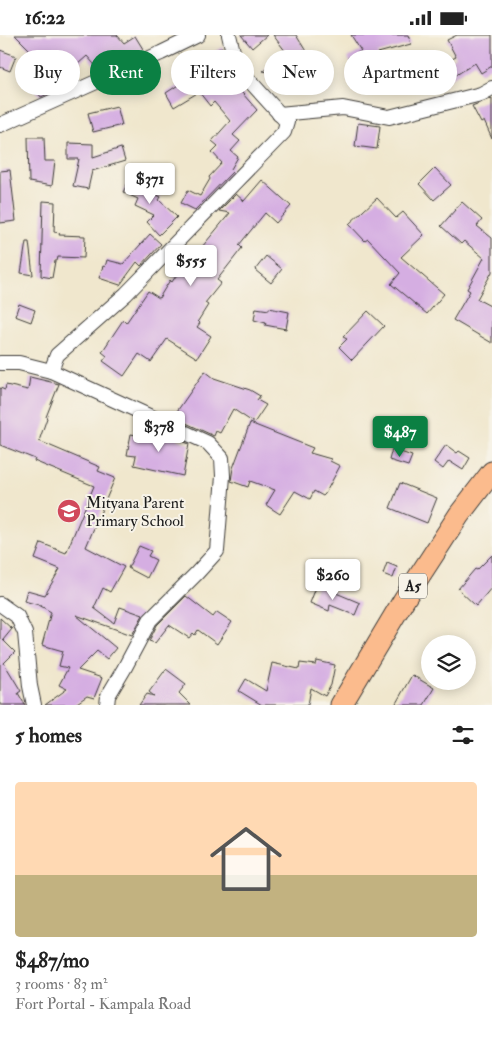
<!DOCTYPE html>
<html lang="en">
<head>
<meta charset="utf-8">
<style>
	body { margin:0; font-family:"IM FELL Double Pica",serif; background:#f2f2f2; color:#222; height:100vh; display:flex; flex-direction:column; font-size:19px; white-space:nowrap }
	* { box-sizing:border-box; margin:0 }
	p { font-size:16px; color:#767676 }
	.icon { flex:none; width:28px; height:28px; fill:none; stroke:currentColor; stroke-width:2; stroke-linecap:round; stroke-linejoin:round }
	.map { position:relative; height:670px; overflow:hidden }
	.side { display:flex; flex-direction:column; background:#fff; flex:1 }
	.side>* { flex:none }
	.guide { position:absolute; left:15px; top:15px; width:462px; height:45px; display:flex; gap:10px }
	.controls { position:absolute; left:421px; top:600px; display:grid; gap:10px }
	.controls a { display:grid; place-items:center; width:55px; height:55px; border-radius:50%; background:#fff; box-shadow:0 2px 12px #0003; font-size:25px }
	.price { position:absolute; translate:-50% -42px; padding:0 11px; border-radius:5px; background:#fff; color:#222; font-size:16px; line-height:32px; filter:drop-shadow(0 1px 2px #0008) }
	.price::after { content:''; position:absolute; left:50%; top:30px; width:15px; height:11px; margin-left:-8px; background:inherit; clip-path:polygon(0 0,100% 0,50% 100%) }
	.price.active { background:#0b8043; color:#fff }
	ul { padding:0; list-style:none }
	li { display:grid; align-content:center; gap:10px; height:265px; padding:0 15px }
	li+li { border-top:1px solid #e0e0e0 }
	li span { display:grid; place-items:center; height:155px; border-radius:5px; color:#555 }
	li>.icon { margin-inline-start:auto }
	span .icon { width:90px; height:90px; fill:#fffc; stroke-width:1 }
	li b { font-size:21px }
	h2 { display:flex; justify-content:space-between; align-items:center; height:60px; padding:0 15px; font-size:21px }
	.pill { padding:0 18px; border-radius:22px; background:#fff; box-shadow:0 2px 12px #0003; font-size:18px; line-height:45px }
	.pill.active { background:#0b8043; color:#fff }
	.status { display:flex; justify-content:space-between; align-items:center; height:35px; padding:0 25px; background:#fff; direction:ltr }
	.status svg { height:14px; fill:currentColor }
	.map>svg:first-child { display:block }
	.building { fill:#d5aee2 }
	.lines { fill:none; stroke-linecap:round; stroke-linejoin:round }
	.street-casing { stroke:#3c3a37; stroke-width:16 }
	.primary-casing { stroke:#3c3a37; stroke-width:23 }
	.street { stroke:#fff; stroke-width:14 }
	.primary { stroke:#fbbb8d; stroke-width:21 }
	.labels { text-anchor:middle; stroke-width:4; stroke-linejoin:round; paint-order:stroke }
	.shield { fill:#f7f3e8; stroke:#5e5c59; stroke-width:1 }
	.shield-label { font-size:15px; font-weight:bold; fill:#1c1c1c }
	.poi-label { font-size:16px; fill:#1c1c1c; stroke:#f7f3e8; text-anchor:start }
</style>
</head>
<body>
<div class="status"><b>16:22</b><svg viewBox="0 0 49 12"><path d="M0 12V9h3v3zM5 12V6h3v6zM10 12V3h3v9zM15 12V0h3v12zM26 1h20v11H26zM47 4h2v5h-2z"/></svg></div>
<div class="map">
<svg width="492" height="670" viewBox="0 0 492 670">
	<rect width="100%" height="100%" fill="#f7f3e8"/>
	<filter id="ink" filterUnits="userSpaceOnUse"><feTurbulence type="fractalNoise" baseFrequency=".02" numOctaves="2"/><feDisplacementMap in="SourceGraphic" scale="10" xChannelSelector="R" yChannelSelector="G"/><feConvolveMatrix kernelMatrix="1 2 1 2 8 2 1 2 1" color-interpolation-filters="sRGB"/></filter>
	<filter id="wash" filterUnits="userSpaceOnUse"><feTurbulence type="fractalNoise" baseFrequency=".0096" numOctaves="4" result="noise"/><feDisplacementMap in="SourceGraphic" scale="20" xChannelSelector="R" yChannelSelector="G"/><feGaussianBlur stdDeviation="1.12" result="paint"/><feColorMatrix in="noise" values="0 0 0 0 0 0 0 0 0 0 0 0 0 0 0 0 0 1.4 0 .05"/><feComposite in="paint" operator="in"/></filter>
	<g filter="url(#wash)">
		<rect width="100%" height="100%" fill="#f0e7cd"/>
		<g id="blocks">
			<!-- building -->
			<g class="building">
				<polygon points="15,0 117,0 124,8 135,1 143,14 127,24 123,18 106,33 100,36 87,21 69,37 72,39 52,57 41,62 31,49 50,35"/>
				<polygon points="241,0 267,0 252,13"/>
				<polygon points="273,0 296,0 315,31 285,49 279,39 263,36 289,21"/>
				<polygon points="351,0 408,0 411,9 378,18 381,24 364,33 369,41 360,46 348,23 361,16"/>
				<polygon points="457,0 492,0 492,31 481,38 475,28 453,42 433,52 426,37 456,22 447,5"/>
				<polygon points="222,12 228,30 240,48 236,51 257,75 233,100 240,106 231,116 238,122 231,134 233,136 195,175 181,168 188,155 200,161 210,144 209,142 222,128 212,117 218,111 212,106 230,86 214,67 210,71 199,57 174,72 166,58 192,41 187,33"/>
				<polygon points="0,15 16,21 10,36 0,32"/>
				<polygon points="492,63 492,104 484,86 481,88 472,71"/>
				<polygon points="117,71 122,90 93,97 88,78"/>
				<polygon points="358,88 380,91 377,114 355,111"/>
				<polygon points="28,102 44,102 45,126 55,126 52,151 29,147"/>
				<polygon points="68,108 93,109 93,122 121,113 125,126 92,136 88,154 73,151 79,124 68,124"/>
				<polygon points="435,133 451,150 434,165 419,149"/>
				<polygon points="10,135 16,186 0,188 0,136"/>
				<polygon points="132,140 146,147 143,153 161,162 159,165 177,182 159,200 147,187 154,180 135,171 138,164 123,157"/>
				<polygon points="262,145 291,171 276,188 265,178 239,210 242,213 217,245 221,248 205,268 208,270 198,286 200,288 197,292 211,301 197,323 167,304 151,327 139,319 124,341 103,326 107,321 102,317 113,300 123,285 126,288 148,256 159,263 170,245 172,247 178,238 180,239 191,223 192,224 230,178 219,176 236,159 244,166"/>
				<polygon points="377,163 396,183 403,177 424,200 401,222 444,259 427,279 391,249 400,238 368,204 365,206 349,189"/>
				<polygon points="43,166 55,167 54,197 60,198 59,200 85,201 84,223 58,222 57,226 55,226 52,243 41,241"/>
				<polygon points="462,167 482,185 477,191 492,203 492,237 477,264 492,272 492,308 453,285 470,256 467,254 484,223 464,206 461,209 441,191"/>
				<polygon points="150,199 161,209 141,231 137,227 120,250 99,243 103,231 105,232 107,225 123,229"/>
				<polygon points="26,207 29,207 33,240 21,238"/>
				<polygon points="266,221 282,234 271,248 255,235"/>
				<polygon points="19,269 35,275 31,287 15,281"/>
				<polygon points="256,273 269,275 269,273 289,277 286,294 265,290 266,288 254,285"/>
				<polygon points="368,276 384,291 352,325 339,312 347,304 343,302"/>
				<polygon points="205,336 214,343 250,355 260,361 257,365 266,370 254,388 233,374 220,398 216,396 214,401 173,382"/>
				<polygon points="30,342 59,349 46,382 47,383 39,406 100,432 98,436 115,443 86,512 124,532 110,557 103,553 94,573 114,588 120,572 143,580 132,600 76,580 116,613 107,624 97,616 78,635 102,643 94,663 87,661 74,670 45,670 67,654 59,650 68,633 59,631 63,616 42,610 51,577 39,570 24,566 27,555 45,560 60,534 35,524 41,508 66,518 94,451 34,426 35,424 0,410 0,353 5,355 6,350 28,355"/>
				<polygon points="250,388 313,413 310,418 331,424 330,426 340,431 325,459 323,461 314,456 310,464 295,456 280,479 266,470 275,455 250,446 248,452 231,446 233,433"/>
				<polygon points="152,398 176,403 189,409 183,441 134,430 136,421 127,420 131,399 151,403"/>
				<polygon points="446,410 457,418 459,416 470,423 463,435 449,426 443,434 434,427"/>
				<polygon points="392,414 412,421 408,431 389,425"/>
				<polygon points="400,448 437,463 427,488 390,473"/>
				<polygon points="139,511 151,516 148,521 156,525 147,543 128,533"/>
				<polygon points="492,520 492,552 476,571 458,554 475,534 477,535"/>
				<polygon points="387,528 397,532 393,543 383,539"/>
				<polygon points="317,550 360,568 355,580 330,570 329,576 310,568"/>
				<polygon points="186,561 213,582 217,577 232,587 217,609 198,595 195,600 193,598 189,603 169,590 155,608 149,606 157,590"/>
				<polygon points="0,583 12,594 3,605 15,617 4,628 21,656 18,658 25,670 0,670"/>
				<polygon points="317,626 335,630 331,650 325,661 311,653 308,670 262,670 239,656 246,644 266,656 272,628 299,634 300,628 316,630"/>
				<polygon points="166,634 186,649 179,658 191,670 139,670 147,659 154,661 149,657"/>
				<polygon points="412,640 434,653 424,670 395,670"/>
			</g>
		</g>
	</g>
	<g filter="url(#ink)">
		<use href="#blocks" fill-opacity="0" stroke="#3c3a37" stroke-width="1"/>
		<g class="lines">
			<!-- street casing -->
			<g class="street-casing">
				<g id="street">
					<polyline points="279,79 343,73 389,82 481,59 492,53"/>
					<polyline points="0,90 161,18 198,0"/>
					<polyline points="0,328 19,328 51,336 208,408 222,423 223,441 217,516 196,539 150,585 124,634 108,661 107,670"/>
					<polyline points="51,336 57,320 126,259 284,97 287,87 248,44 235,25 229,0"/>
					<polyline points="0,569 17,581 25,598 30,651 34,670"/>
				</g>
			</g>
			<!-- primary casing -->
			<g class="primary-casing">
				<polyline id="primary" points="341,670 405,563 459,480 492,437"/>
			</g>
			<!-- street -->
			<use href="#street" class="street"/>
			<!-- primary -->
			<use href="#primary" class="primary"/>
		</g>
	</g>
	<!-- icons -->
	<defs>
		<g id="school-disc" transform="scale(1.25)"><circle r="9.5" fill="#d1495b" stroke="#f7f3e8"/><path d="M0-5L7-2L0 1L-7-2ZM-4 1L0 2.5L4 1V4Q0 6-4 4Z" fill="#fff"/></g>
	</defs>
	<g fill-rule="evenodd">
		<use href="#school-disc" x="69" y="476"/>
	</g>
	<g class="labels">
		<!-- shield labels -->
		<rect class="shield" x="399" y="538.5" width="28" height="25" rx="4"/>
		<g class="shield-label">
			<text x="413" y="556">A5</text>
		</g>
		<!-- poi labels -->
		<g class="poi-label">
			<text x="86" y="473">Mityana Parent<tspan x="86" dy="18">Primary School</tspan></text>
		</g>
	</g>
</svg>
<div class="controls">
<a><svg class="icon" aria-label="layers" viewBox="0 0 24 24"><path d="M12 4l9 5-9 5-9-5zM3 14l9 5 9-5"/></svg></a>
</div>
<b class="price" style="left:150px;top:170px">$371</b>
<b class="price" style="left:191px;top:252px">$555</b>
<b class="price" style="left:159px;top:418px">$378</b>
<b class="price active" style="left:400px;top:423px">$487</b>
<b class="price" style="left:333px;top:566px">$260</b>
<div class="guide">
<a class="pill">Buy</a>
<a class="pill active">Rent</a>
<a class="pill">Filters</a>
<a class="pill">New</a>
<a class="pill">Apartment</a>
</div>
</div>
<section class="side">
<h2>5 homes<svg class="icon" aria-label="filters" viewBox="0 0 24 24"><path d="M4 7h16M4 17h16"/><circle cx="9" cy="7" r="2"/><circle cx="15" cy="17" r="2"/></svg></h2>
<ul>
<li><span style="background:linear-gradient(#ffd9b3 60%,#c2b280 0)"><svg class="icon" aria-label="home" viewBox="0 0 24 24"><path d="M3 11l9-7 9 7M6 9v11h12V9"/></svg></span><div><b>$487/mo</b><p>3 rooms · 83 m²</p><p>Fort Portal - Kampala Road</p></div></li>
</ul>
</section>
</body>
</html>
